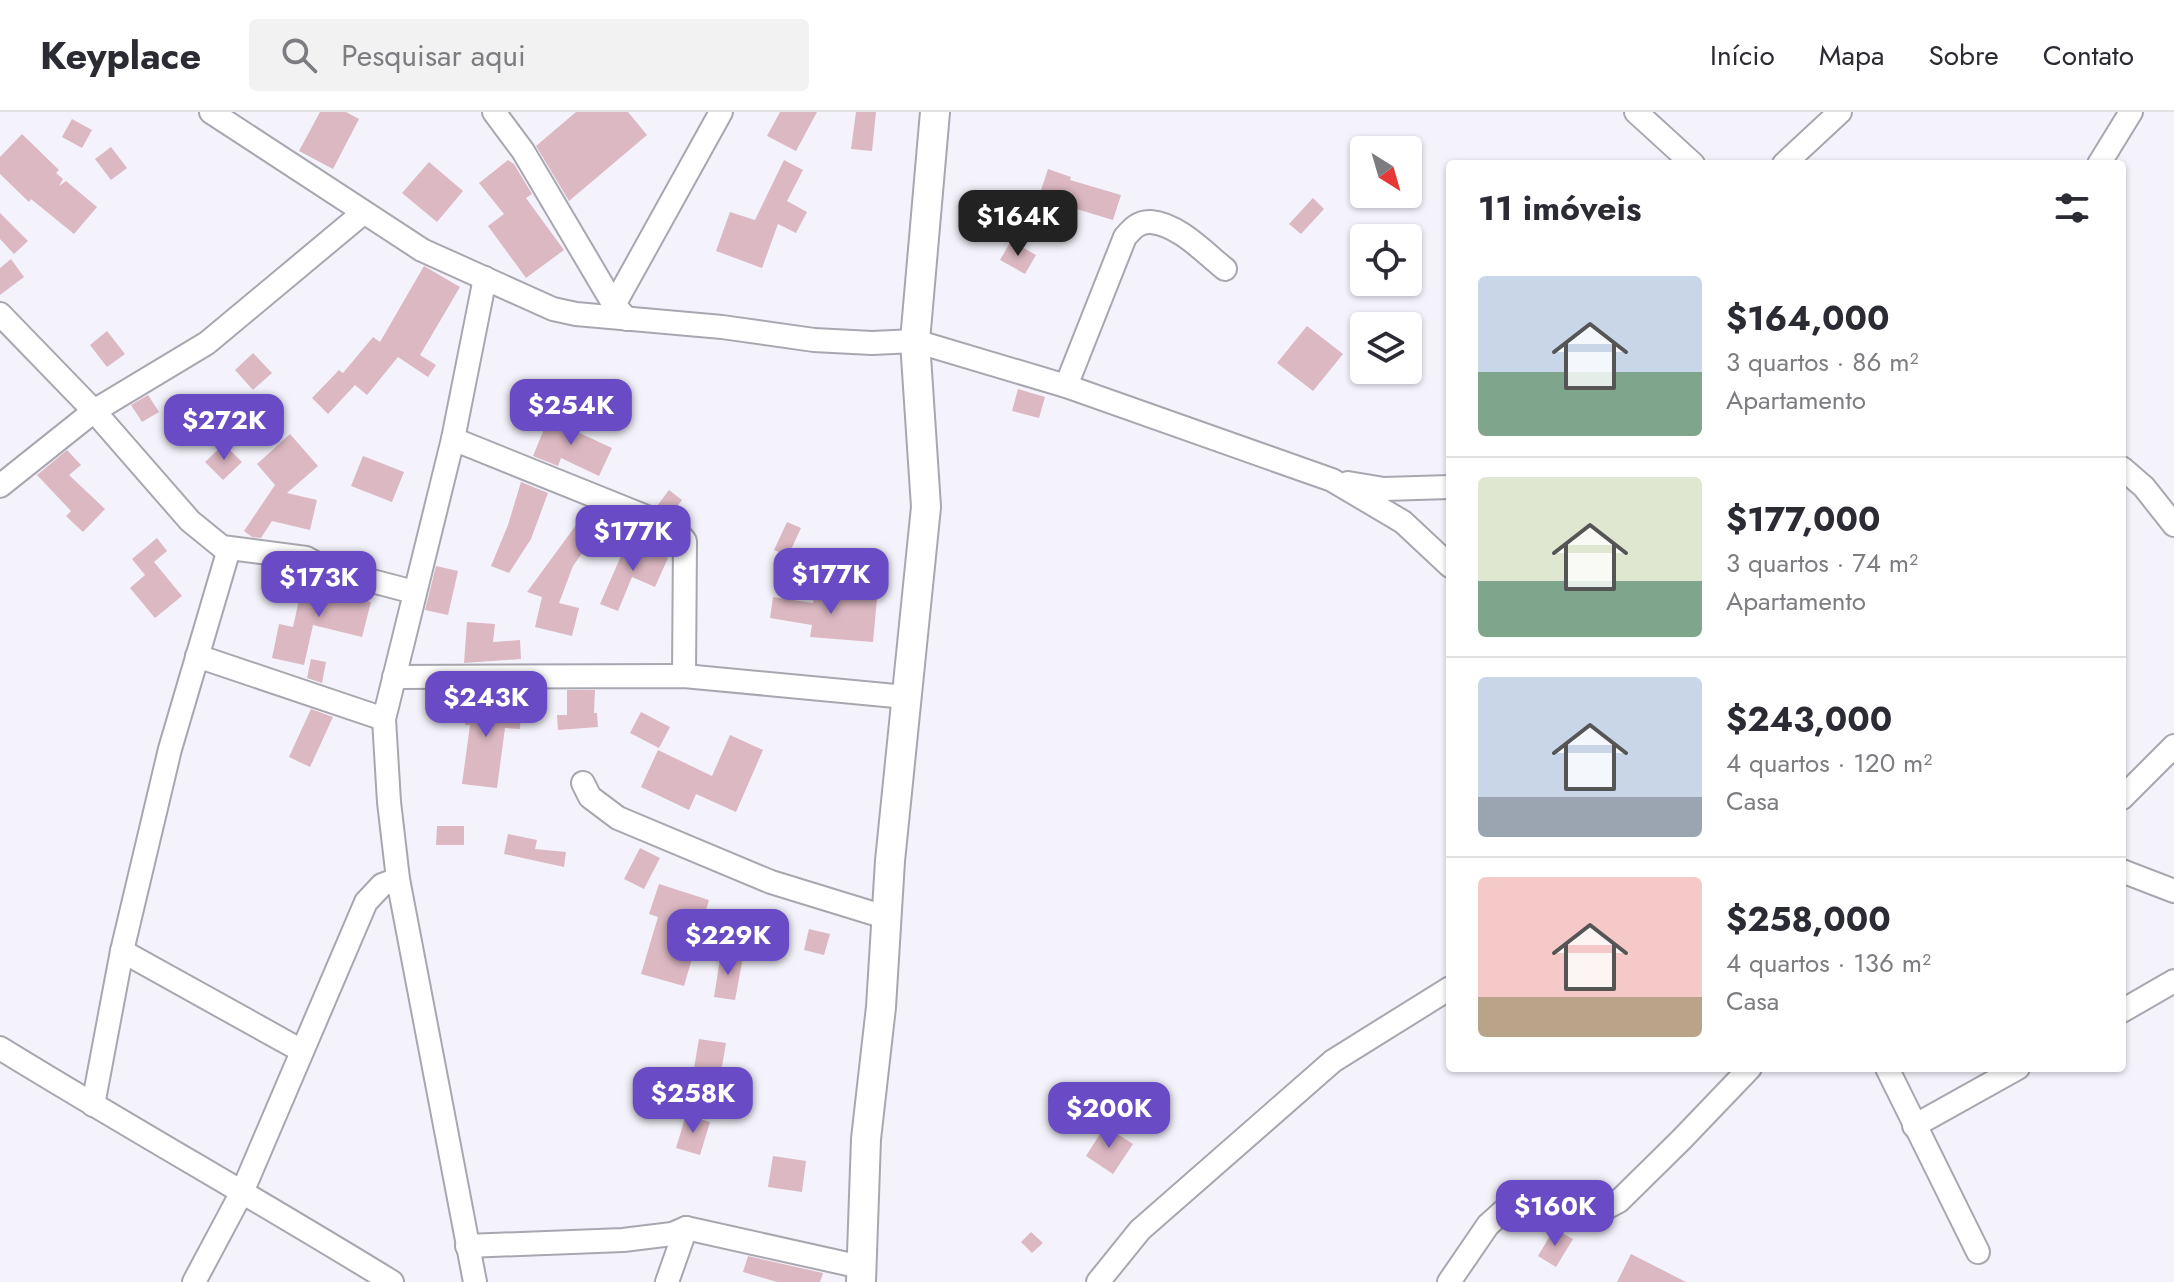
<!DOCTYPE html>
<html lang="pt">
<head>
<meta charset="utf-8">
<style>
	body { margin:0; font-family:Jost,sans-serif; background:#f2f2f3; color:#2b2b33; height:100vh; display:flex; flex-direction:column; font-size:30px; white-space:nowrap }
	* { box-sizing:border-box; margin:0 }
	p { font-size:26px; color:#7c7c81 }
	.icon { flex:none; width:44px; height:44px; fill:none; stroke:currentColor; stroke-width:2; stroke-linecap:round; stroke-linejoin:round }
	.map { position:relative; flex:1; overflow:hidden }
	.drawer { position:absolute; left:1446px; top:48px; width:680px; height:912px; display:flex; flex-direction:column; background:#fff; border-radius:8px; box-shadow:0 2px 6px #0004 }
	.drawer>* { flex:none }
	.needle { width:52px; rotate:143deg }
	.controls { position:absolute; left:1350px; top:24px; display:grid; gap:16px }
	.controls a { display:grid; place-items:center; width:72px; height:72px; border-radius:8px; background:#fff; box-shadow:0 2px 6px #0004; font-size:40px }
	.price { position:absolute; translate:-50% -68px; padding:0 18px; border-radius:16px; background:#694cc5; color:#fff; font-size:26px; line-height:52px; filter:drop-shadow(0 2px 4px #0008) }
	.price::after { content:''; position:absolute; left:50%; top:48px; width:24px; height:18px; margin-left:-12px; background:inherit; clip-path:polygon(0 0,100% 0,50% 100%) }
	.price.active { background:#222; color:#fff }
	ul { padding:0; list-style:none }
	li { display:flex; align-items:center; gap:24px; height:200px; padding:0 32px }
	li+li { border-top:2px solid #e1e1e2 }
	li span { display:grid; place-items:center; flex:none; width:224px; height:160px; border-radius:8px; color:#555 }
	li>.icon { margin-inline-start:auto }
	span .icon { width:96px; height:96px; fill:#fffc; stroke-width:1 }
	li b { font-size:34px }
	h2 { display:flex; justify-content:space-between; align-items:center; height:96px; padding:0 32px; font-size:34px }
	header { display:flex; align-items:center; gap:48px; box-sizing:border-box; height:112px; padding:0 40px; background:#fff; border-bottom:2px solid #e1e1e2 }
	header strong { font-size:38px }
	nav { display:flex; gap:44px; margin-inline-start:auto; font-size:28px }
	.search { width:560px; height:72px; background:#f2f2f3; display:flex; align-items:center; gap:20px; box-sizing:border-box; padding:0 28px; border-radius:8px; color:#7c7c81; font-size:30px }
	.map>svg:first-child { display:block }
	.building { fill:#dcb8c2 }
	.lines { fill:none; stroke-linecap:round; stroke-linejoin:round }
	.minor-casing { stroke:#a8a7af; stroke-width:26 }
	.tertiary-casing { stroke:#a8a7af; stroke-width:32 }
	.minor { stroke:#fff; stroke-width:22 }
	.tertiary { stroke:#fff; stroke-width:28 }
</style>
</head>
<body>
<header>
<strong>Keyplace</strong>
<div class="search"><svg class="icon" aria-label="search" viewBox="0 0 24 24"><circle cx="10" cy="10" r="6"/><path d="M15 15l6 6"/></svg>Pesquisar aqui</div>
<nav><a>Início</a><a>Mapa</a><a>Sobre</a><a>Contato</a></nav>
</header>
<div class="map">
<svg width="2174" height="1170" viewBox="0 0 2174 1170">
	<rect width="100%" height="100%" fill="#f4f3fb"/>
	<!-- building -->
	<g class="building">
		<polygon points="320,0 346,0 359,7 333,57 299,39"/>
		<polygon points="576,0 628,0 647,23 569,89 536,34"/>
		<polygon points="780,0 817,0 796,39 767,24"/>
		<polygon points="856,0 876,0 872,39 851,37"/>
		<polygon points="72,7 92,18 82,36 62,25"/>
		<polygon points="22,22 59,58 56,61 63,67 59,74 66,69 97,95 74,122 31,87 29,90 0,62 0,45"/>
		<polygon points="111,35 127,56 111,68 95,47"/>
		<polygon points="508,48 514,52 532,82 526,86 564,138 526,166 488,114 504,102 479,71"/>
		<polygon points="784,48 803,58 787,89 807,100 796,121 778,112 762,156 716,139 730,100 755,108"/>
		<polygon points="429,50 463,79 437,110 402,81"/>
		<polygon points="1048,57 1071,65 1070,68 1121,83 1113,108 1073,96 1075,89 1041,78"/>
		<polygon points="1313,86 1324,97 1301,122 1289,112"/>
		<polygon points="0,101 28,129 14,142 0,127"/>
		<polygon points="1011,129 1036,143 1025,162 1000,148"/>
		<polygon points="11,147 24,165 0,183 0,156"/>
		<polygon points="424,154 460,175 420,243 436,253 428,265 398,245 367,283 355,273 328,302 312,286 339,258 343,261 373,225 380,230"/>
		<polygon points="1307,214 1343,242 1313,279 1277,251"/>
		<polygon points="107,219 125,242 107,255 90,233"/>
		<polygon points="253,241 272,261 253,278 235,258"/>
		<polygon points="1018,277 1045,285 1039,306 1012,299"/>
		<polygon points="148,283 159,300 142,310 131,293"/>
		<polygon points="549,305 574,314 573,318 612,336 599,364 561,346 558,354 533,344"/>
		<polygon points="290,322 318,354 287,381 317,388 310,418 272,409 261,426 252,425 244,419 275,373 257,352"/>
		<polygon points="224,332 242,350 223,368 205,350"/>
		<polygon points="67,338 81,353 69,363 105,397 83,420 66,404 71,399 37,363"/>
		<polygon points="363,344 404,360 392,390 351,374"/>
		<polygon points="521,370 548,381 531,427 509,461 491,454 508,413"/>
		<polygon points="669,378 682,388 673,400 657,394"/>
		<polygon points="582,405 599,417 573,454 559,491 579,496 572,524 535,515 542,485 527,480"/>
		<polygon points="787,410 801,416 788,444 774,438"/>
		<polygon points="157,426 167,439 154,450 182,484 155,506 130,476 145,463 132,447"/>
		<polygon points="628,428 668,446 655,475 632,465 618,499 600,492"/>
		<polygon points="436,454 458,459 448,503 425,498"/>
		<polygon points="304,465 338,475 336,482 371,490 362,525 313,513 304,553 272,546 279,512 293,515"/>
		<polygon points="814,482 877,487 873,530 810,525 812,513 770,506 773,485 813,491"/>
		<polygon points="467,510 495,512 493,530 520,528 521,547 464,551"/>
		<polygon points="311,547 326,550 322,571 307,566"/>
		<polygon points="567,578 595,578 594,601 597,601 598,615 558,618 557,603 567,603"/>
		<polygon points="469,579 488,579 487,594 521,596 520,617 505,616 497,676 462,672 470,613 465,613"/>
		<polygon points="311,597 333,605 310,655 289,645"/>
		<polygon points="641,600 670,615 659,636 630,621"/>
		<polygon points="730,623 763,638 736,700 696,682 689,698 641,675 658,638 712,664"/>
		<polygon points="437,714 464,714 464,733 436,733"/>
		<polygon points="508,722 537,728 535,737 566,740 564,755 504,742"/>
		<polygon points="640,736 660,746 644,777 624,767"/>
		<polygon points="659,772 709,788 684,874 641,862 658,805 649,802"/>
		<polygon points="809,817 830,822 824,843 804,838"/>
		<polygon points="721,841 743,845 735,888 714,885"/>
		<polygon points="699,927 726,931 719,972 692,968"/>
		<polygon points="660,971 679,977 672,998 653,992"/>
		<polygon points="686,1003 710,1010 700,1043 676,1036"/>
		<polygon points="1105,1014 1133,1032 1113,1062 1086,1044"/>
		<polygon points="773,1044 806,1049 802,1080 768,1075"/>
		<polygon points="1554,1117 1573,1127 1556,1155 1538,1144"/>
		<polygon points="1031,1120 1043,1131 1032,1141 1021,1130"/>
		<polygon points="1631,1142 1686,1170 1617,1170"/>
		<polygon points="748,1144 823,1161 820,1170 777,1170 743,1160"/>
	</g>
	<g class="lines">
		<!-- minor casing -->
		<g class="minor-casing">
			<g id="minor">
				<polyline points="211,0 422,138 553,197 576,202 722,215 814,228 872,231 915,229 1066,274 1332,368 1403,410 1450,454"/>
				<polyline points="494,0 523,39 614,193 627,207"/>
				<polyline points="1636,0 1693,52"/>
				<polyline points="1784,52 1840,0"/>
				<polyline points="2099,52 2131,0"/>
				<polyline points="614,193 721,0"/>
				<polyline points="0,202 94,299 190,409 222,435 306,446 326,457 414,480"/>
				<path d="M1066,274L1125,125C1132,117 1139,109 1151,110C1178,112 1205,141 1225,157"/>
				<polyline points="453,327 674,416 685,429 684,564"/>
				<polyline points="2122,356 2144,375 2174,413"/>
				<polyline points="1348,371 1384,377 1450,375"/>
				<polyline points="0,374 94,299 207,231 363,101"/>
				<polyline points="197,544 384,607"/>
				<polyline points="394,565 684,564 906,585"/>
				<polyline points="583,671 590,685 618,706 771,770 885,805"/>
				<polyline points="2122,686 2174,634"/>
				<polyline points="2122,759 2174,779"/>
				<polyline points="122,839 302,939"/>
				<polyline points="2122,899 2174,869"/>
				<path d="M0,936C130,1016 262,1090 392,1170"/>
				<polyline points="1887,956 1978,1140"/>
				<polyline points="93,993 122,839 170,637 229,437"/>
				<polyline points="1914,1014 2018,956"/>
				<polyline points="467,1134 623,1128 672,1122 686,1116 861,1155"/>
				<polyline points="194,1170 243,1078 366,790 382,773 398,767"/>
				<polyline points="475,1170 398,767 389,690 384,607 453,327 485,166"/>
				<polyline points="667,1170 686,1116"/>
				<polyline points="1098,1170 1140,1118 1333,949 1450,876"/>
				<polyline points="1449,1170 1488,1113 1507,1096 1527,1087 1539,1085 1602,1098 1619,1089 1681,1028 1750,956"/>
			</g>
		</g>
		<!-- tertiary casing -->
		<g class="tertiary-casing">
			<polyline id="tertiary" points="861,1170 866,1027 881,895 890,749 926,395 915,229 935,0"/>
		</g>
		<!-- minor -->
		<use href="#minor" class="minor"/>
		<!-- tertiary -->
		<use href="#tertiary" class="tertiary"/>
	</g>
</svg>
<div class="controls">
<a><svg class="needle" viewBox="-14 -14 28 28"><path d="M0-13l5 13h-10z" fill="#e53935"/><path d="M0 13l5-13h-10z" fill="#7c7c81"/></svg></a>
<a><svg class="icon" aria-label="locate" viewBox="0 0 24 24"><circle cx="12" cy="12" r="6"/><path d="M12 2v4M12 18v4M2 12h4M18 12h4"/></svg></a>
<a><svg class="icon" aria-label="layers" viewBox="0 0 24 24"><path d="M12 4l9 5-9 5-9-5zM3 14l9 5 9-5"/></svg></a>
</div>
<b class="price active" style="left:1018px;top:146px">$164K</b>
<b class="price" style="left:571px;top:335px">$254K</b>
<b class="price" style="left:224px;top:350px">$272K</b>
<b class="price" style="left:633px;top:461px">$177K</b>
<b class="price" style="left:831px;top:504px">$177K</b>
<b class="price" style="left:319px;top:507px">$173K</b>
<b class="price" style="left:486px;top:627px">$243K</b>
<b class="price" style="left:728px;top:865px">$229K</b>
<b class="price" style="left:693px;top:1023px">$258K</b>
<b class="price" style="left:1109px;top:1038px">$200K</b>
<b class="price" style="left:1555px;top:1136px">$160K</b>
<section class="drawer">
<h2>11 imóveis<svg class="icon" aria-label="filters" viewBox="0 0 24 24"><path d="M4 7h16M4 17h16"/><circle cx="9" cy="7" r="2"/><circle cx="15" cy="17" r="2"/></svg></h2>
<ul>
<li><span style="background:linear-gradient(#c9d6e8 60%,#7fa58c 0)"><svg class="icon" aria-label="home" viewBox="0 0 24 24"><path d="M3 11l9-7 9 7M6 9v11h12V9"/></svg></span><div><b>$164,000</b><p>3 quartos · 86 m²</p><p>Apartamento</p></div></li>
<li><span style="background:linear-gradient(#dfe7d0 65%,#7fa58c 0)"><svg class="icon" aria-label="home" viewBox="0 0 24 24"><path d="M3 11l9-7 9 7M6 9v11h12V9"/></svg></span><div><b>$177,000</b><p>3 quartos · 74 m²</p><p>Apartamento</p></div></li>
<li><span style="background:linear-gradient(#c9d6e8 75%,#9aa5b1 0)"><svg class="icon" aria-label="home" viewBox="0 0 24 24"><path d="M3 11l9-7 9 7M6 9v11h12V9"/></svg></span><div><b>$243,000</b><p>4 quartos · 120 m²</p><p>Casa</p></div></li>
<li><span style="background:linear-gradient(#f6c9c9 75%,#b9a48a 0)"><svg class="icon" aria-label="home" viewBox="0 0 24 24"><path d="M3 11l9-7 9 7M6 9v11h12V9"/></svg></span><div><b>$258,000</b><p>4 quartos · 136 m²</p><p>Casa</p></div></li>
</ul>
</section>
</div>
</body>
</html>
